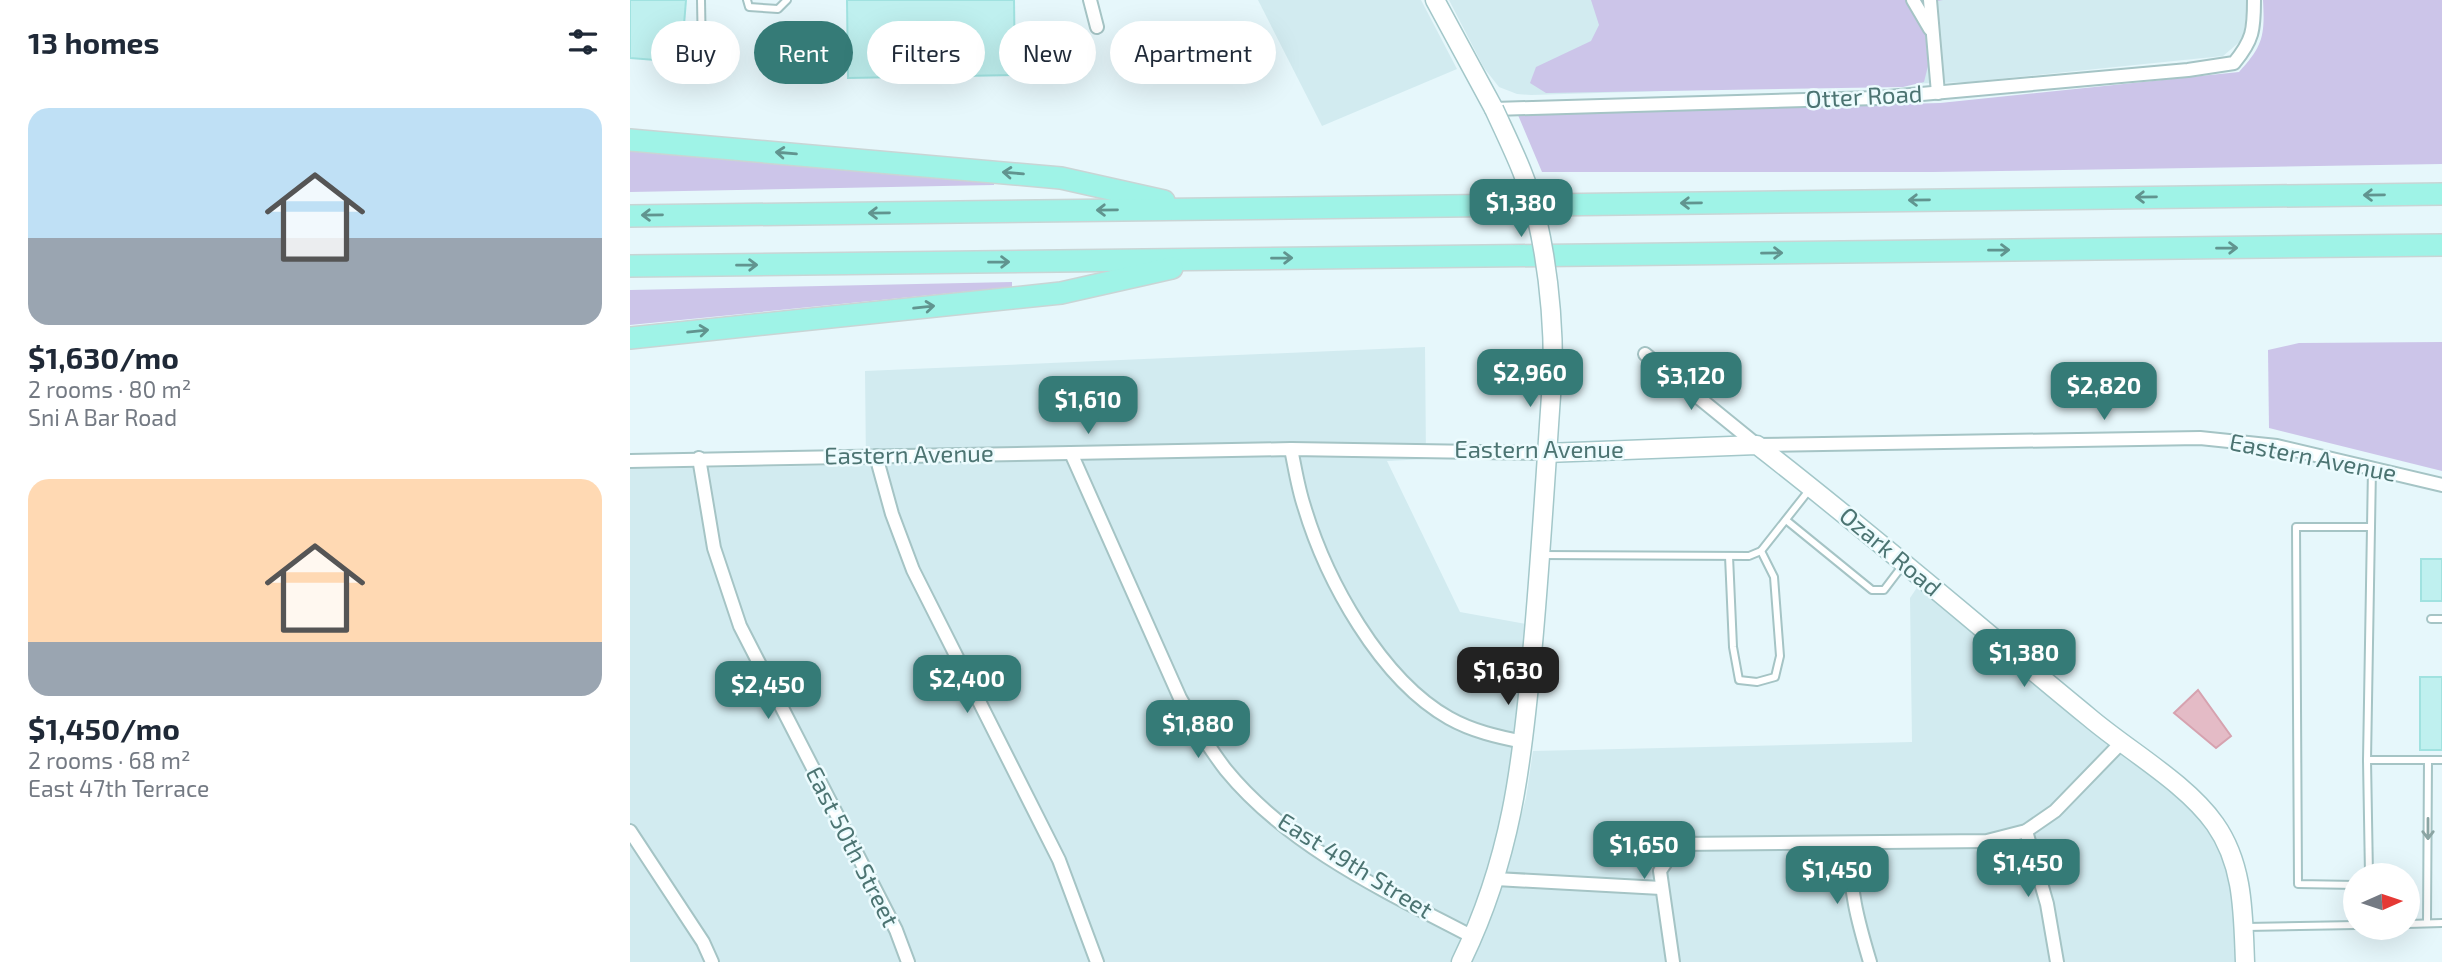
<!DOCTYPE html>
<html lang="en">
<head>
<meta charset="utf-8">
<style>
	body { margin:0; font-family:"Exo 2",sans-serif; background:#f6f6f7; color:#1f2937; height:100vh; display:flex; flex-direction:column; font-size:26px; white-space:nowrap }
	* { box-sizing:border-box; margin:0 }
	p { font-size:23px; color:#747a83 }
	.icon { flex:none; width:38px; height:38px; fill:none; stroke:currentColor; stroke-width:2; stroke-linecap:round; stroke-linejoin:round }
	.map { position:relative; flex:1; overflow:hidden }
	.drawer { display:flex; flex-direction:column; background:#fff; width:630px }
	.drawer>* { flex:none }
	.guide { position:absolute; left:21px; top:21px; width:665px; height:63px; display:flex; gap:14px }
	.needle { width:46px; rotate:87deg }
	.controls { position:absolute; left:1713px; top:863px; display:grid; gap:14px }
	.controls a { display:grid; place-items:center; width:77px; height:77px; border-radius:50%; background:#fff; box-shadow:0 7px 28px #0002; font-size:35px }
	.price { position:absolute; translate:-50% -60px; padding:0 16px; border-radius:14px; background:#357b77; color:#fff; font-size:23px; line-height:46px; filter:drop-shadow(0 2px 4px #0008) }
	.price::after { content:''; position:absolute; left:50%; top:42px; width:21px; height:16px; margin-left:-10px; background:inherit; clip-path:polygon(0 0,100% 0,50% 100%) }
	.price.current { background:#222; color:#fff }
	ul { padding:0; list-style:none }
	li { display:grid; align-content:center; gap:14px; height:371px; padding:0 28px }
	li span { display:grid; place-items:center; height:217px; border-radius:21px; color:#555 }
	li>.icon { margin-inline-start:auto }
	span .icon { width:126px; height:126px; fill:#fffc; stroke-width:1 }
	li b { font-size:30px }
	h2 { display:flex; justify-content:space-between; align-items:center; height:84px; padding:0 28px; font-size:30px }
	.pill { padding:0 24px; border-radius:32px; background:#fff; box-shadow:0 7px 28px #0002; font-size:24px; line-height:63px }
	.pill.current { background:#357b77; color:#fff }
	main { display:flex; flex:1; min-height:0 }
	.map>svg:first-child { display:block }
	.residential { fill:#d2ebf0 }
	.green { fill:#ccc5e9 }
	.water { fill:#e4bbc6; stroke:#d6a2af; stroke-width:2 }
	.building { fill:#bff0ef; stroke:#a0e2e0; stroke-width:2 }
	.lines { fill:none; stroke-linecap:round; stroke-linejoin:round }
	.lane-casing { stroke:#a5c4c5; stroke-width:10 }
	.street-casing { stroke:#a5c4c5; stroke-width:16 }
	.secondary-casing { stroke:#a3c7c9; stroke-width:21 }
	.highway-casing { stroke:#c9d5d5; stroke-width:24 }
	.lane { stroke:#fff; stroke-width:6 }
	.street { stroke:#fff; stroke-width:12 }
	.secondary { stroke:#fff; stroke-width:18 }
	.highway { stroke:#9ff3e7; stroke-width:21 }
	.secondary-bridge-casing { stroke:#a3c7c9; stroke-width:21; stroke-linecap:butt }
	.secondary-bridge { stroke:#fff; stroke-width:18 }
	.oneway { stroke:#61948f }
	.oneway2 { stroke:#8ba5a3 }
	.labels { text-anchor:middle; stroke-width:5; stroke-linejoin:round; paint-order:stroke }
	.street-label { font-size:24px; fill:#4c7472; stroke:#ecfbfe }
</style>
</head>
<body>
<main>
<section class="drawer">
<h2>13 homes<svg class="icon" aria-label="filters" viewBox="0 0 24 24"><path d="M4 7h16M4 17h16"/><circle cx="9" cy="7" r="2"/><circle cx="15" cy="17" r="2"/></svg></h2>
<ul>
<li><span style="background:linear-gradient(#bfe0f5 60%,#9aa5b1 0)"><svg class="icon" aria-label="home" viewBox="0 0 24 24"><path d="M3 11l9-7 9 7M6 9v11h12V9"/></svg></span><div><b>$1,630/mo</b><p>2 rooms · 80 m²</p><p>Sni A Bar Road</p></div></li>
<li><span style="background:linear-gradient(#ffd9b3 75%,#9aa5b1 0)"><svg class="icon" aria-label="home" viewBox="0 0 24 24"><path d="M3 11l9-7 9 7M6 9v11h12V9"/></svg></span><div><b>$1,450/mo</b><p>2 rooms · 68 m²</p><p>East 47th Terrace</p></div></li>
</ul>
</section>
<div class="map">
<svg width="1812" height="962" viewBox="0 0 1812 962">
	<rect width="100%" height="100%" fill="#e6f7fb"/>
	<!-- residential -->
	<g class="residential">
		<polygon points="628,0 791,0 827,69 692,126"/>
		<polygon points="819,0 1618,0 1613,39 1593,56 1338,82 901,95 887,94 869,87 854,68"/>
		<polygon points="795,347 796,459 757,461 830,612 896,624 884,765 854,890 871,890 896,798 903,751 1282,742 1280,598 1290,583 1544,793 1573,820 1602,870 1612,962 0,962 0,469 236,465 235,371"/>
	</g>
	<!-- green -->
	<g class="green">
		<polygon points="961,0 1313,0 1293,4 1298,66 1294,82 1273,87 916,93 900,83 906,67 961,41 969,25"/>
		<path d="M1633,0H1812V164L1303,172H912L888,115L1310,103L1609,72C1633,46 1635,36 1633,0Z"/>
		<polygon points="0,150 364,178 364,185 0,192"/>
		<polygon points="382,282 382,287 0,325 0,290"/>
		<polygon points="1812,342 1812,471 1639,428 1638,350 1669,343"/>
	</g>
	<!-- water -->
	<polygon class="water" points="1568,690 1601,736 1586,748 1544,713"/>
	<!-- building -->
	<g class="building">
		<polygon points="0,0 56,0 51,62 0,58"/>
		<polygon points="217,0 384,0 385,75 218,78"/>
		<rect x="1791" y="559" width="21" height="42"/>
		<rect x="1790" y="677" width="22" height="73"/>
	</g>
	<g class="lines">
		<!-- lane casing -->
		<g class="lane-casing">
			<g id="lane">
				<polyline points="71,0 72,54"/>
				<polyline points="117,0 119,7 148,9 157,0"/>
				<polyline points="1156,520 1242,590 1254,590 1273,565"/>
				<polyline points="1741,527 1742,468"/>
				<polyline points="911,555 1119,556 1131,551 1180,489"/>
				<polyline points="1099,556 1103,647 1109,680 1127,682 1145,677 1150,656 1144,577 1131,551"/>
				<polyline points="1801,619 1812,619"/>
				<polyline points="1739,875 1737,760 1812,760"/>
				<polyline points="1726,885 1668,884 1666,527 1741,527 1737,760"/>
				<polyline points="1797,923 1798,760"/>
				<polyline points="1778,924 1812,923"/>
				<polyline points="1616,927 1726,925"/>
			</g>
		</g>
		<!-- street casing -->
		<g class="street-casing">
			<g id="street">
				<polyline points="460,0 467,27"/>
				<polyline points="1283,0 1300,29"/>
				<polyline points="1300,0 1308,93"/>
				<path d="M864,109L1247,98L1558,70L1604,63C1623,40 1624,30 1624,0"/>
				<polyline points="1015,354 1127,445 1570,438 1647,446 1812,485"/>
				<path d="M661,449C665,468 668,488 674,506C696,580 750,679 819,718C842,731 868,737 894,742"/>
				<path d="M441,453L550,698C564,723 578,747 596,770C659,847 757,892 843,937"/>
				<polyline points="246,456 262,514 283,570 429,860 467,962"/>
				<polyline points="69,458 84,548 110,626 266,930 278,962"/>
				<polyline points="0,461 661,449 916,453"/>
				<polyline points="0,831 73,942 82,962"/>
				<polyline points="1396,831 1417,904 1427,962"/>
				<path d="M1221,844C1218,886 1228,922 1240,962"/>
				<polyline points="866,879 1031,888"/>
				<polyline points="1043,962 1030,871 1048,844 1357,841 1396,831 1425,811 1490,744"/>
			</g>
		</g>
		<!-- secondary casing -->
		<g class="secondary-casing">
			<g id="secondary">
				<polyline points="805,0 864,109"/>
				<path d="M916,453L1127,445C1241,533 1349,627 1460,718C1499,751 1556,783 1585,824C1614,865 1613,914 1615,962"/>
				<path d="M831,962C881,860 892,765 902,654C911,559 916,463 923,368"/>
			</g>
		</g>
		<!-- highway casing -->
		<g class="highway-casing">
			<g id="highway">
				<polyline points="0,140 431,178 534,201"/>
				<polyline points="0,216 1812,194"/>
				<polyline points="0,266 1812,245"/>
				<polyline points="0,338 431,293 542,268"/>
			</g>
		</g>
		<!-- lane -->
		<use href="#lane" class="lane"/>
		<!-- street -->
		<use href="#street" class="street"/>
		<!-- secondary -->
		<use href="#secondary" class="secondary"/>
		<!-- highway -->
		<use href="#highway" class="highway"/>
		<!-- secondary-bridge casing -->
		<g class="secondary-bridge-casing">
			<path id="secondary-bridge" d="M864,109C880,144 899,181 907,219C918,267 923,319 923,368"/>
		</g>
		<!-- secondary-bridge -->
		<use href="#secondary-bridge" class="secondary-bridge"/>
	</g>
	<!-- one-way arrows -->
	<defs><path id="oneway-shaft" d="M-6 0H5M1.5-3L5.5 0L1.5 3" fill="none" stroke-width="1.6" stroke-linecap="round" stroke-linejoin="round" transform="scale(1.75)"/></defs>
	<g class="oneway">
		<use href="#oneway-shaft" transform="translate(156 153) rotate(-175)"/>
		<use href="#oneway-shaft" transform="translate(383 173) rotate(-175)"/>
		<use href="#oneway-shaft" transform="translate(1744 195) rotate(179)"/>
		<use href="#oneway-shaft" transform="translate(1516 197) rotate(179)"/>
		<use href="#oneway-shaft" transform="translate(1289 200) rotate(179)"/>
		<use href="#oneway-shaft" transform="translate(1061 203) rotate(179)"/>
		<use href="#oneway-shaft" transform="translate(477 210) rotate(179)"/>
		<use href="#oneway-shaft" transform="translate(249 213) rotate(179)"/>
		<use href="#oneway-shaft" transform="translate(22 215) rotate(179)"/>
		<use href="#oneway-shaft" transform="translate(1597 248) rotate(-1)"/>
		<use href="#oneway-shaft" transform="translate(1369 250) rotate(-1)"/>
		<use href="#oneway-shaft" transform="translate(1142 253) rotate(-1)"/>
		<use href="#oneway-shaft" transform="translate(652 258) rotate(-1)"/>
		<use href="#oneway-shaft" transform="translate(369 262) rotate(-1)"/>
		<use href="#oneway-shaft" transform="translate(117 265) rotate(-1)"/>
		<use href="#oneway-shaft" transform="translate(294 307) rotate(-6)"/>
		<use href="#oneway-shaft" transform="translate(68 331) rotate(-6)"/>
	</g>
	<use class="oneway2" href="#oneway-shaft" transform="translate(1798 829) rotate(90)"/>
	<g class="labels">
		<!-- street labels -->
		<g class="street-label">
			<text transform="translate(1234 97) rotate(-3)" y="8">Otter Road</text>
			<text x="909" y="458">Eastern Avenue</text>
			<text transform="translate(279 455) rotate(-1)" y="8">Eastern Avenue</text>
			<text transform="translate(1683 458) rotate(11)" y="8">Eastern Avenue</text>
			<text transform="translate(1260 552) rotate(40)" y="8">Ozark Road</text>
			<text transform="translate(222 847) rotate(63)" y="8">East 50th Street</text>
			<text transform="translate(725 866) rotate(32)" y="8">East 49th Street</text>
		</g>
	</g>
</svg>
<div class="controls">
<a><svg class="needle" viewBox="-14 -14 28 28"><path d="M0-13l5 13h-10z" fill="#e53935"/><path d="M0 13l5-13h-10z" fill="#747a83"/></svg></a>
</div>
<b class="price" style="left:891px;top:239px">$1,380</b>
<b class="price" style="left:900px;top:409px">$2,960</b>
<b class="price" style="left:1061px;top:412px">$3,120</b>
<b class="price" style="left:1474px;top:422px">$2,820</b>
<b class="price" style="left:458px;top:436px">$1,610</b>
<b class="price" style="left:1394px;top:689px">$1,380</b>
<b class="price current" style="left:878px;top:707px">$1,630</b>
<b class="price" style="left:337px;top:715px">$2,400</b>
<b class="price" style="left:138px;top:721px">$2,450</b>
<b class="price" style="left:568px;top:760px">$1,880</b>
<b class="price" style="left:1014px;top:881px">$1,650</b>
<b class="price" style="left:1398px;top:899px">$1,450</b>
<b class="price" style="left:1207px;top:906px">$1,450</b>
<div class="guide">
<a class="pill">Buy</a>
<a class="pill current">Rent</a>
<a class="pill">Filters</a>
<a class="pill">New</a>
<a class="pill">Apartment</a>
</div>
</div>
</main>
</body>
</html>
